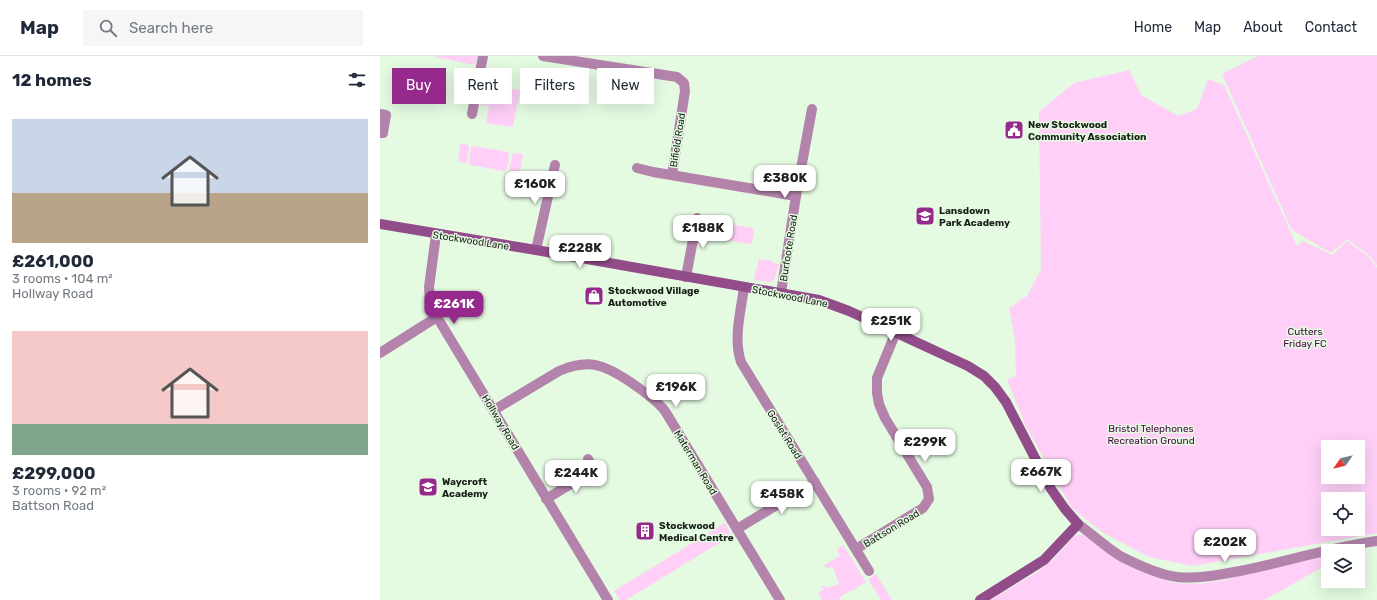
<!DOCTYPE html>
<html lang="en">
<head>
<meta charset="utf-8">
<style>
	body { margin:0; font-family:Rubik,sans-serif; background:#f6f6f7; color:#1f2937; height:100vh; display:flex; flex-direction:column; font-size:15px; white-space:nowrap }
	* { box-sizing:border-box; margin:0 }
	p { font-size:13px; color:#747a83 }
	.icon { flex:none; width:22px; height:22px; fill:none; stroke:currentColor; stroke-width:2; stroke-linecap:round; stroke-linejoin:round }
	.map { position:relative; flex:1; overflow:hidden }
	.details { display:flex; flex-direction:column; background:#fff; width:380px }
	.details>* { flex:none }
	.hud { position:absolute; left:12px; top:12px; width:380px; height:36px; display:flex; gap:8px }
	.needle { width:26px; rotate:236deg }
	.controls { position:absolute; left:941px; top:384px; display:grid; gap:8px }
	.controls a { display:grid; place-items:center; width:44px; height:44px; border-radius:0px; background:#fff; box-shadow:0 4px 16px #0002; font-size:20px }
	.price { position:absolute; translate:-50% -34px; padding:0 9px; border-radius:8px; background:#fff; color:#222; font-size:13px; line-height:26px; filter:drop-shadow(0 1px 2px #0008) }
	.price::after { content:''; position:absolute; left:50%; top:24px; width:12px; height:9px; margin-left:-6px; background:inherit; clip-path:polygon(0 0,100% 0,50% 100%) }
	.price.selected { background:#95298c; color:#fff }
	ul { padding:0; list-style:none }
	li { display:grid; align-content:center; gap:8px; height:212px; padding:0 12px }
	li span { display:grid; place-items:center; height:124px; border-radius:0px; color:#555 }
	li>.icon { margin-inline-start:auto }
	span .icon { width:72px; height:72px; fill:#fffc; stroke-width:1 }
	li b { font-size:17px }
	h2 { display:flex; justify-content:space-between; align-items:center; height:48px; padding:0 12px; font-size:17px }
	.tag { padding:0 14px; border-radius:0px; background:#fff; box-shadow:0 4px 16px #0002; font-size:14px; line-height:36px }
	.tag.selected { background:#95298c; color:#fff }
	header { display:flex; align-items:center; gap:24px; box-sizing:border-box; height:56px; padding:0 20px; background:#fff; border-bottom:1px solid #e0e1e3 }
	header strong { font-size:19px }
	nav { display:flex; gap:22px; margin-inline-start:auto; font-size:14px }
	.search { width:280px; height:36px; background:#f6f6f7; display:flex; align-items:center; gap:10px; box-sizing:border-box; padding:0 14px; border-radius:0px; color:#747a83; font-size:15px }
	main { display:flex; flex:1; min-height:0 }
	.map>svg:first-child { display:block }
	.green { fill:#ffcff7; fill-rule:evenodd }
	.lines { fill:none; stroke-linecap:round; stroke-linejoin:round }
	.street { stroke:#b383ac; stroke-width:10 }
	.secondary { stroke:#914c89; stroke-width:10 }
	.labels { text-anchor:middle; stroke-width:3; stroke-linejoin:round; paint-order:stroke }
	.poi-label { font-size:10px; font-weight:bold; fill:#171f16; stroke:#e4fae1; text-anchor:start }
	.street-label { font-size:10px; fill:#171f16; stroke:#e4fae1 }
	.park-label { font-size:10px; fill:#480443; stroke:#e4fae1 }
</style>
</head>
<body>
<header>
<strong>Map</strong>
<div class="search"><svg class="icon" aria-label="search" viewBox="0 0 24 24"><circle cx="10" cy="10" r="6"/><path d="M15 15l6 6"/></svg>Search here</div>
<nav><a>Home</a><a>Map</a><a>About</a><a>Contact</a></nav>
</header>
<main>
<section class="details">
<h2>12 homes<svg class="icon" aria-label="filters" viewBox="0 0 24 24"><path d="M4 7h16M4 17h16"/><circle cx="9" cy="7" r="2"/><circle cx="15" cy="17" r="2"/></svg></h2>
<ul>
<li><span style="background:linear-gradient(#c9d6e8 60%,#b9a48a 0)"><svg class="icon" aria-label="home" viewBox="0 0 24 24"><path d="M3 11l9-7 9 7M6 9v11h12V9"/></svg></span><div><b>£261,000</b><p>3 rooms · 104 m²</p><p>Hollway Road</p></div></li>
<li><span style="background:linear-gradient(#f6c9c9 75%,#7fa58c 0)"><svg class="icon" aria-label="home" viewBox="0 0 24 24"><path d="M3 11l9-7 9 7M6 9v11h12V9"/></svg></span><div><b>£299,000</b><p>3 rooms · 92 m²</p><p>Battson Road</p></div></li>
</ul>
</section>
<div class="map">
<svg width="997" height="544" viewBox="0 0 997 544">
	<rect width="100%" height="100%" fill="#e4fae1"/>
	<!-- green -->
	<g class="green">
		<polygon points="56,0 97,0 95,9 55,1"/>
		<polygon points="878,0 997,0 997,209 989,199 967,183 951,197 912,174 842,18"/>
		<path d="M749,14L761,39L798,60L817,53L828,23L844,29L917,190L923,185L952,199L967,185L989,201L997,212V477L813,510L769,501L722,476L691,451L646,370L627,324L636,320L635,283L629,252L647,240L661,214L659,56L694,27ZM948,391H978V421H948ZM948,443H978V473H948Z"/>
		<polygon points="102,27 138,34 140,36 133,70 131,71 106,67 109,50 98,48"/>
		<polygon points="80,87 88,89 89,91 87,106 85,108 78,105"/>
		<path d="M93,90L128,96C130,101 128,111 125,115L90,109L89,107L91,92Z"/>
		<polygon points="133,97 143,98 140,117 130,115 129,113"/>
		<polygon points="331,165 372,172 374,175 372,187 369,188 328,181"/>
		<polygon points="379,203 393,205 392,207 399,208 394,224 391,226 374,224"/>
		<polygon points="345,467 352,479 246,544 240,544 234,535"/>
		<polygon points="703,478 714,484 746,509 769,519 794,527 818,528 840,525 948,499 948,508 884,544 610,544 656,517 674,503 694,480"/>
		<polygon points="463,489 486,526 472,535 471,534 460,541 460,543 458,544 442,544 438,537 443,534 441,530 446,530 447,532 459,528 453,511 446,512 444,509 460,500 457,493"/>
		<polygon points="496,518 512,544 501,544 488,523"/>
	</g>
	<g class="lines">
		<!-- street -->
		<g class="street">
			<polyline points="163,0 297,21 304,27 305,35 292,119"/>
			<polyline points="0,58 6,59 3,77 0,77"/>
			<polyline points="92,58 103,0"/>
			<polyline points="257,112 273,116 416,140"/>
			<polyline points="56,179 49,231 50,246 57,261 228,544"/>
			<polyline points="156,194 175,109"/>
			<polyline points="306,221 317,162"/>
			<path d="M364,231C361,255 353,282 361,306L489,515"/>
			<polyline points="401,237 416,140 432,53"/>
			<polyline points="0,297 57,261"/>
			<path d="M114,354L179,315C191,310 206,306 219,310C236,314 274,341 285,355L400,544"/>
			<polyline points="208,403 220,423"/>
			<polyline points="166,443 214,414"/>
			<path d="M698,468C712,478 728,493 742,501C756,508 781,519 797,521C818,523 839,519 860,515C906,506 951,491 997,485"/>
			<polyline points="357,473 435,426"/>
			<polyline points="476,493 543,452 549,443 547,431 505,362 499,348 497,337 497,322 516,276"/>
		</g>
		<!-- secondary -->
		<polyline class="secondary" points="0,168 156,194 439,244 469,255 588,310 604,320 615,331 626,346 671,433 685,453 698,468 664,504 600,544"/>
	</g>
	<!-- icons -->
	<defs>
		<g id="civic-square" transform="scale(1)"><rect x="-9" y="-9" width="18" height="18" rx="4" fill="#95298c" stroke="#e4fae1"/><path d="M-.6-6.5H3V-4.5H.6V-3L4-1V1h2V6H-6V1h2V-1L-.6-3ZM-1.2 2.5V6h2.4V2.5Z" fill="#fff"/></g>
		<g id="school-square" transform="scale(1)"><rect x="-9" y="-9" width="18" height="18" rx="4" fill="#95298c" stroke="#e4fae1"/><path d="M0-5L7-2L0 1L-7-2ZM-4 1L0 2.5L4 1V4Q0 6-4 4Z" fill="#fff"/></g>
		<g id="shop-square" transform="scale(1)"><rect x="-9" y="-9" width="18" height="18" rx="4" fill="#95298c" stroke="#e4fae1"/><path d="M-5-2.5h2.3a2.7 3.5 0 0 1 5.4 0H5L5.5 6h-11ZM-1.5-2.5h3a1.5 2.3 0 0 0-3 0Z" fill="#fff"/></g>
		<g id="building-square" transform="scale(1)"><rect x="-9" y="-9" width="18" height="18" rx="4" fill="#95298c" stroke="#e4fae1"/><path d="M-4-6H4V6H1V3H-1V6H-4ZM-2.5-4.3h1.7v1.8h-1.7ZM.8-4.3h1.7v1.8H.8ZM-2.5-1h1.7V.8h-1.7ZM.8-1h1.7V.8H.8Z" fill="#fff"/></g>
	</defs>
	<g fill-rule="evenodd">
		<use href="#civic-square" x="634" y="74"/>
		<use href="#school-square" x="545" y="160"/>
		<use href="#shop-square" x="214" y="240"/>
		<use href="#school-square" x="48" y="431"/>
		<use href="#building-square" x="265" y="475"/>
	</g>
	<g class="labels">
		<!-- poi labels -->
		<g class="poi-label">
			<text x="648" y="72">New Stockwood<tspan x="648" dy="12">Community Association</tspan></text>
			<text x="559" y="158">Lansdown<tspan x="559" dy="12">Park Academy</tspan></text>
			<text x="228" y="238">Stockwood Village<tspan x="228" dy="12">Automotive</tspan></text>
			<text x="62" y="429">Waycroft<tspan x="62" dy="12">Academy</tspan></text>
			<text x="279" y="473">Stockwood<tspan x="279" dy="12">Medical Centre</tspan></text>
		</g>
		<!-- street labels -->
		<g class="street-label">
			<text transform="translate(297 84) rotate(-81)" y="4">Bifield Road</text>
			<text transform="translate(91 184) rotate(9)" y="4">Stockwood Lane</text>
			<text transform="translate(408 192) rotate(-81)" y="4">Burfoote Road</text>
			<text transform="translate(410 240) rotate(11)" y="4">Stockwood Lane</text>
			<text transform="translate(121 366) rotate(59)" y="4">Hollway Road</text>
			<text transform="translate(405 378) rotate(58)" y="4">Goslet Road</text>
			<text transform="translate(316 406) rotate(59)" y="4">Materman Road</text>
			<text transform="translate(511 472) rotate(-31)" y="4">Battson Road</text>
		</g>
		<!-- park labels -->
		<g class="park-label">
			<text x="925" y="279">Cutters<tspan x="925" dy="12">Friday FC</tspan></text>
			<text x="771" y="376">Bristol Telephones<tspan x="771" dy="12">Recreation Ground</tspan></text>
		</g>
	</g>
</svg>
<div class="controls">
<a><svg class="needle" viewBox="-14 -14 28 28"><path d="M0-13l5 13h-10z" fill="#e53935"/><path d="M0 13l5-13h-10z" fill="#747a83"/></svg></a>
<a><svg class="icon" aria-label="locate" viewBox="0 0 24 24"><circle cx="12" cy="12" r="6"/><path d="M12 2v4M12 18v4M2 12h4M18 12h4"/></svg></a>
<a><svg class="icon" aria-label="layers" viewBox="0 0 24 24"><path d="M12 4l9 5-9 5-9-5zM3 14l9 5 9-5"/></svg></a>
</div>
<b class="price" style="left:405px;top:143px">£380K</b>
<b class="price" style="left:155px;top:149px">£160K</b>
<b class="price" style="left:323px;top:193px">£188K</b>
<b class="price" style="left:200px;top:213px">£228K</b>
<b class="price selected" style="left:74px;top:269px">£261K</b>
<b class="price" style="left:511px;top:286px">£251K</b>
<b class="price" style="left:296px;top:352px">£196K</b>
<b class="price" style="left:545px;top:407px">£299K</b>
<b class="price" style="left:661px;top:437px">£667K</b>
<b class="price" style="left:196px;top:438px">£244K</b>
<b class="price" style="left:402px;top:459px">£458K</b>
<b class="price" style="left:845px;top:507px">£202K</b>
<div class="hud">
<a class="tag selected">Buy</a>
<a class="tag">Rent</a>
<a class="tag">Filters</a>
<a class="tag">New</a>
</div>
</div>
</main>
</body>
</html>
